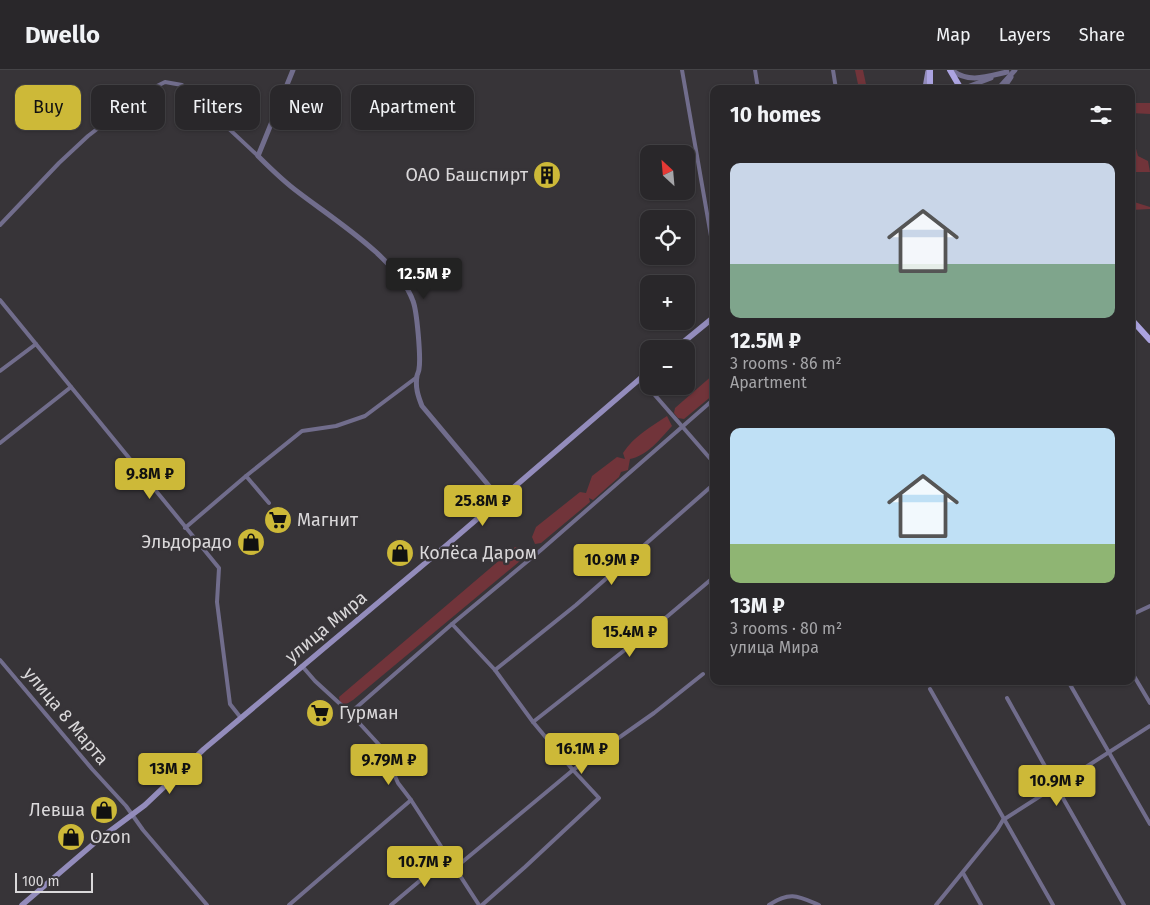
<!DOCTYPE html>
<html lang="en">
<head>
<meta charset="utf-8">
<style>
	body { margin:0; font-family:"Fira Sans",sans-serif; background:#312f32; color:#f1f3f6; height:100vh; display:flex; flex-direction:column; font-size:19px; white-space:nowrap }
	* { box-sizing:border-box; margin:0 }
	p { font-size:16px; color:#a5a5a8 }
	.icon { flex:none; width:28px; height:28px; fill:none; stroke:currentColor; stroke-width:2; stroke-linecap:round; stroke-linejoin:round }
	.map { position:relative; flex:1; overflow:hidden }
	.drawer { position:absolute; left:710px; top:15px; width:425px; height:600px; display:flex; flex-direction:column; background:#29272a; border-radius:10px; box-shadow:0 1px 4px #0004,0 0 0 1px #454447 }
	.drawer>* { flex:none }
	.top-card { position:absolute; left:15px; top:15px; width:475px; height:45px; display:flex; gap:10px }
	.needle { width:32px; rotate:334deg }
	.tools { position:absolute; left:640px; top:75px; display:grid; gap:10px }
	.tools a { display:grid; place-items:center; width:55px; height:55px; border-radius:10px; background:#29272a; box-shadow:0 1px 4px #0004,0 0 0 1px #454447; font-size:25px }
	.scale { position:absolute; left:15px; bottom:12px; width:78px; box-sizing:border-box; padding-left:5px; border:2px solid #dad8da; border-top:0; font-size:14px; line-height:18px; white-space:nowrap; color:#dad8da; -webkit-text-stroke:4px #373438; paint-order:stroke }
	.price { position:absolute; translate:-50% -42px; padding:0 11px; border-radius:5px; background:#cdb938; color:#111; font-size:16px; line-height:32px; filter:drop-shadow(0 1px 2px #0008) }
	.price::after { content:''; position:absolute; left:50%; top:30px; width:15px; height:11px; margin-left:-8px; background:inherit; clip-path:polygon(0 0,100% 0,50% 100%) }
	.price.on { background:#222; color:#fff }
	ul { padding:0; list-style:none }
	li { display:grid; align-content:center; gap:10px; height:265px; padding:0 20px }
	li span { display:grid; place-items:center; height:155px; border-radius:10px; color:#555 }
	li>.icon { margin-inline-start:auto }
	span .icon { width:90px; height:90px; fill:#fffc; stroke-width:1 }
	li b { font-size:21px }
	h2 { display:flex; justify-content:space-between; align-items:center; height:60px; padding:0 20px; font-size:21px }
	.tag { padding:0 18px; border-radius:10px; background:#29272a; box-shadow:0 1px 4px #0004,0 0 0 1px #454447; font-size:18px; line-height:45px }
	.tag.on { background:#cdb938; color:#111 }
	header { display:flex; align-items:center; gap:30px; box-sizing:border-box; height:70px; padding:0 25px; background:#29272a; border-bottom:1px solid #454447 }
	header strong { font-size:24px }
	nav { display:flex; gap:28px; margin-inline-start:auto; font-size:18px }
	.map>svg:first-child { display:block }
	.green { fill:#71343a }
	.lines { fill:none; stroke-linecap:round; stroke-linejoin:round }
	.minor { stroke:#716d8c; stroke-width:4 }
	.tertiary { stroke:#716d8c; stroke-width:5 }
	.secondary { stroke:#938cbc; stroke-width:5.5 }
	.primary { stroke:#aca4e1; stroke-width:6 }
	.labels { text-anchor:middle; stroke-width:5; stroke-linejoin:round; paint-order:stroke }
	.poi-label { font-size:18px; fill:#dad8da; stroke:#373438; text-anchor:start }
	.street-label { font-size:18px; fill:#dad8da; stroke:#373438 }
</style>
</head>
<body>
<header>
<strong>Dwello</strong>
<nav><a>Map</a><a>Layers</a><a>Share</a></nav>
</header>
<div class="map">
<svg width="1150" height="835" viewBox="0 0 1150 835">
	<rect width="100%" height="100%" fill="#373438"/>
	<!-- green -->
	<g class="green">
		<polygon points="855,0 863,0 867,19 859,19"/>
		<polygon points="1131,33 1150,33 1150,44 1131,43"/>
		<polygon points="1131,75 1135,75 1138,86 1148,91 1150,102 1131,102"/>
		<polygon points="1131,131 1150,137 1150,139 1131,140"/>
		<polygon points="714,304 714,324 684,349 678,348 674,343 675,338"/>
		<path d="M667,346L672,356C661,368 647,386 630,389L628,400L621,402L619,407L593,430L589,428L590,432L541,473L535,474L532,467L536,457L580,422L586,423L592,406L617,387L625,389L623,383C634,366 651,357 667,346Z"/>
		<polygon points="515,477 521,477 521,482 523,486 520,491 353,630 345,635 340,632 339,627"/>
	</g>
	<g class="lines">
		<!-- minor -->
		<g class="minor">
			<polyline points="682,0 712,172 714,173"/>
			<polyline points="755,0 758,19"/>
			<polyline points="833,0 836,19"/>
			<polyline points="0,155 59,93 88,66 145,22 165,12 182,15 258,86"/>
			<polyline points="0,230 219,498 217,532 230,634 241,648"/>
			<polyline points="0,301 36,274"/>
			<polyline points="640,308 714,393"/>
			<polyline points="0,373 71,317"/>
			<polyline points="246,406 302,361 336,356 365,346 417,307"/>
			<polyline points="185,458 246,406 269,433"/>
			<polyline points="1131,545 1150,536"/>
			<polyline points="452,554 495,600 533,652 573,700 599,728 525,797 482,835"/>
			<polyline points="0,590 92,699 126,736 143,760 207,835"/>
			<polyline points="302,596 315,611 350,643 383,679 398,713 411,730 479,835"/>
			<polyline points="495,600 576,535 714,414"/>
			<polyline points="1131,601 1150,633"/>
			<polyline points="1068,611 1150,754"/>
			<polyline points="930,619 1053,835"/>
			<polyline points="1007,628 1056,716 1124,835"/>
			<polyline points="350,643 452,554 541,480 714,329"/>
			<polyline points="533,652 663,550 714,507"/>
			<polyline points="455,798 573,700 654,643 703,604"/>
			<polyline points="963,803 981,835"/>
			<polyline points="289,835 411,730"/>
			<polyline points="391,835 448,787"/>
			<path d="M769,835C790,821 798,826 819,835"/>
			<polyline points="936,835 997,760 1003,750 1150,656"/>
		</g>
		<!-- tertiary -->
		<g class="tertiary">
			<path d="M293,0L258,86C271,99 283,111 298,122C333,149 398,189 413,231C417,241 421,288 419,299C419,302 417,304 417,306C415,317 418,326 422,336L500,429"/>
			<path d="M952,0C968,14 989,6 1007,2"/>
			<polyline points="962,19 991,8"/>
			<polyline points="998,19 1015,0"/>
			<polyline points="1003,19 1011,7"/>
		</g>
		<!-- secondary -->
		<g class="secondary">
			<polyline points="925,19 928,2"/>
			<polyline points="675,279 714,247"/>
			<polyline points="22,835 98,770 145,735 204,679 448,474 649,301"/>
		</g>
		<!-- primary -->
		<g class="primary">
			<polyline points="930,0 930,19"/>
			<polyline points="950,0 961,19"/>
			<polyline points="1131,249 1150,270"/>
		</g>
	</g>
	<!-- icons -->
	<defs>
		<g id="building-disc" transform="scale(1.4375)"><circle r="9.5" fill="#cdb938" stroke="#373438"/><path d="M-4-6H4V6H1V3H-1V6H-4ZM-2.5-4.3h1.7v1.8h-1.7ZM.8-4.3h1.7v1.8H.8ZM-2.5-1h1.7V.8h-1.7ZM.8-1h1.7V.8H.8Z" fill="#111"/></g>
		<g id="supermarket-disc" transform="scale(1.4375)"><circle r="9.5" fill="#cdb938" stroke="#373438"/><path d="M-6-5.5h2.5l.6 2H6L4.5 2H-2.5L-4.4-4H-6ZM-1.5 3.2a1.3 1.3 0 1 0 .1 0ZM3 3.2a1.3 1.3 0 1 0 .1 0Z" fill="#111"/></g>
		<g id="shop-disc" transform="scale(1.4375)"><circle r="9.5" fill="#cdb938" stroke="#373438"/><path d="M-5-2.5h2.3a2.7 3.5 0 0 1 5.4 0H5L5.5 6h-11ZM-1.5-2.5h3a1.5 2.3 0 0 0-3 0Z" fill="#111"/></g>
	</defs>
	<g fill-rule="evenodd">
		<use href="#building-disc" x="547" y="105"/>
		<use href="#supermarket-disc" x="278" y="450"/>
		<use href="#shop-disc" x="251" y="472"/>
		<use href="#shop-disc" x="400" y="483"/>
		<use href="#supermarket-disc" x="320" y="643"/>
		<use href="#shop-disc" x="104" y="740"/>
		<use href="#shop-disc" x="71" y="767"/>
	</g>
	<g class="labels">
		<!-- poi labels -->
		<g class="poi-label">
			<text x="528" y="111" text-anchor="end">ОАО Башспирт</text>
			<text x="297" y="456">Магнит</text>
			<text x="232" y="478" text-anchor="end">Эльдорадо</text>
			<text x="419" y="489">Колёса Даром</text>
			<text x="339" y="649">Гурман</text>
			<text x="85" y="746" text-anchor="end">Левша</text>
			<text x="90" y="773">Ozon</text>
		</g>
		<!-- street labels -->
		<g class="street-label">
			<text transform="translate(326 557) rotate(-40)" y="6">улица Мира</text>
			<text transform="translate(66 646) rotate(50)" y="6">улица 8 Марта</text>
		</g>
	</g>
</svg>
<div class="tools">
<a><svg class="needle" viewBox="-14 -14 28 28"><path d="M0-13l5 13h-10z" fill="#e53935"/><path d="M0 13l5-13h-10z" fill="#a5a5a8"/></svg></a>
<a><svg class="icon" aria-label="locate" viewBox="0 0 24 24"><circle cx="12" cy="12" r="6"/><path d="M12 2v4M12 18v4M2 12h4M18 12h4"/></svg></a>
<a>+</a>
<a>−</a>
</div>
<div class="scale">100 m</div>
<b class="price on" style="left:424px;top:230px">12.5M ₽</b>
<b class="price" style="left:150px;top:430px">9.8M ₽</b>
<b class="price" style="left:483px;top:457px">25.8M ₽</b>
<b class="price" style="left:612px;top:516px">10.9M ₽</b>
<b class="price" style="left:630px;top:588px">15.4M ₽</b>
<b class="price" style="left:582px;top:705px">16.1M ₽</b>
<b class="price" style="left:389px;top:716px">9.79M ₽</b>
<b class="price" style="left:170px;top:725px">13M ₽</b>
<b class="price" style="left:1057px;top:737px">10.9M ₽</b>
<b class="price" style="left:425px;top:818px">10.7M ₽</b>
<div class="top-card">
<a class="tag on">Buy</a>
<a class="tag">Rent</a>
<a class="tag">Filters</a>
<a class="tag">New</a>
<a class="tag">Apartment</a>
</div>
<section class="drawer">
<h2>10 homes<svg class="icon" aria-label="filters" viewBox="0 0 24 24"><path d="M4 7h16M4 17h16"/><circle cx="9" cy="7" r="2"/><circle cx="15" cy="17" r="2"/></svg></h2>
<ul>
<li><span style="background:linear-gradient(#c9d6e8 65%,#7fa58c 0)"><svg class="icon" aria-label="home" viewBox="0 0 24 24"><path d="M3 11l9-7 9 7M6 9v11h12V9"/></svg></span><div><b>12.5M ₽</b><p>3 rooms · 86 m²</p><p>Apartment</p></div></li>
<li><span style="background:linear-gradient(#bfe0f5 75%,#8fb573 0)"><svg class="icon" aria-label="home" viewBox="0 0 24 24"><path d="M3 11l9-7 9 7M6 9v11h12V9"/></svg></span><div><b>13M ₽</b><p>3 rooms · 80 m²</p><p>улица Мира</p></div></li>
</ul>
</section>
</div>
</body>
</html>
